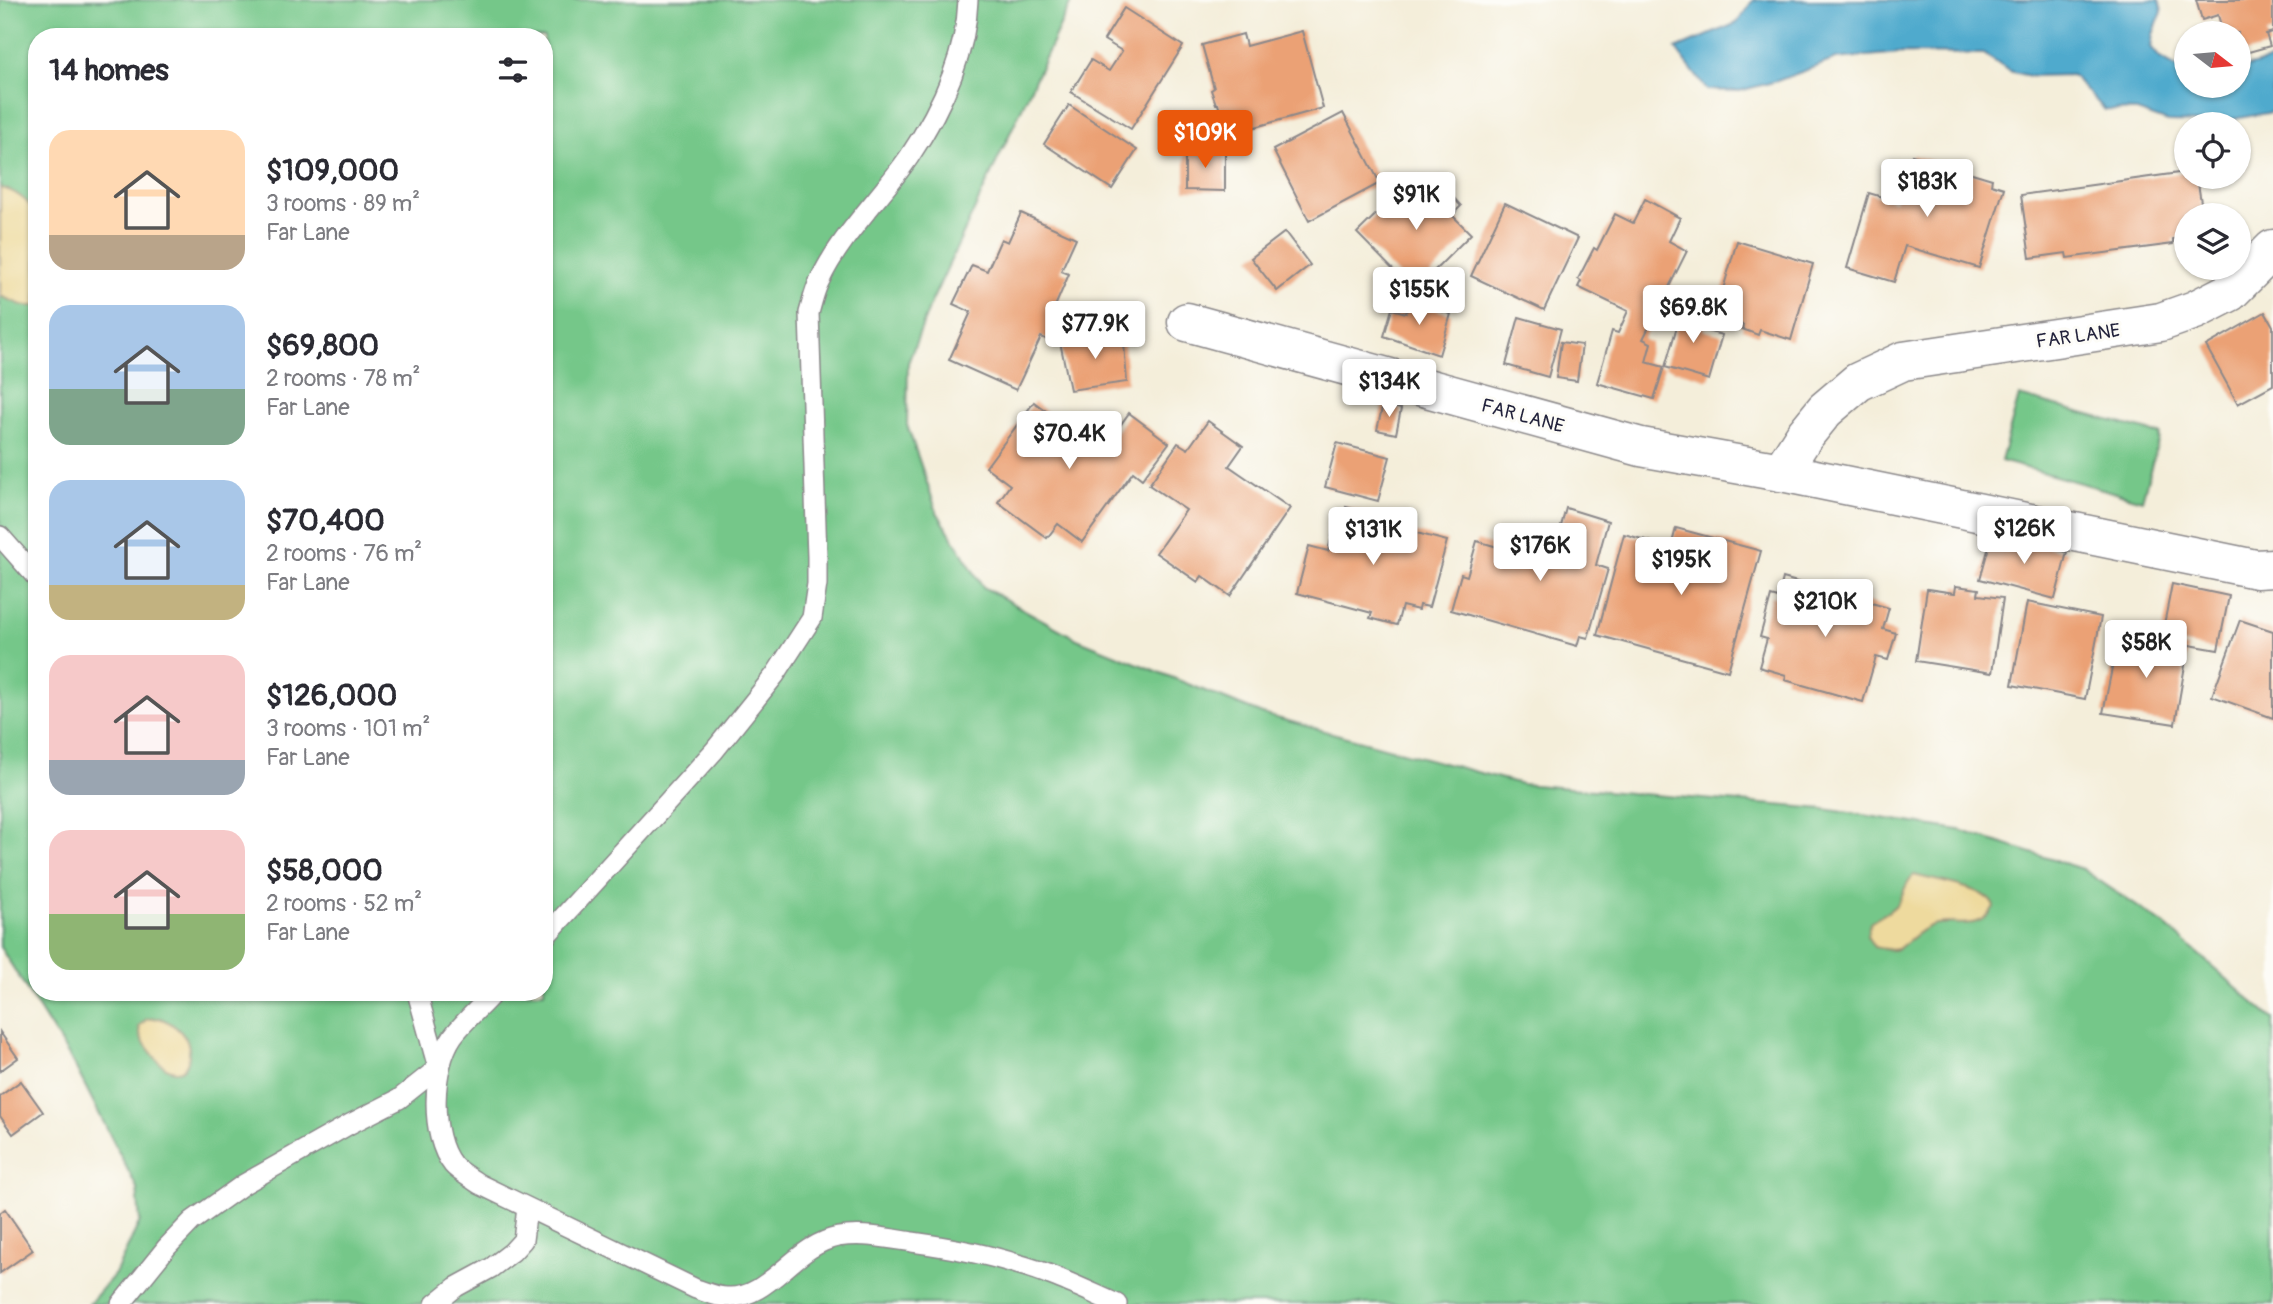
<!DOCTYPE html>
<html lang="en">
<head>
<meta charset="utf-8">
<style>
	body { margin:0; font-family:Pangolin,sans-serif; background:#f2f2f3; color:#2b2b33; height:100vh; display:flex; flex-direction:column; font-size:26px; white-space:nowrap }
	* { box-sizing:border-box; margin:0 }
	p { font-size:23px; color:#7c7c81 }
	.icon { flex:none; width:38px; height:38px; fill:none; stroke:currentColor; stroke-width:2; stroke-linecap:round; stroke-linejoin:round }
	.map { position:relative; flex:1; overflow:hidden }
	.side { position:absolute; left:28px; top:28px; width:525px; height:973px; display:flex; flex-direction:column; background:#fff; border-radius:28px; box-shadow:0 2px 5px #0004 }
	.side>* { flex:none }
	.needle { width:46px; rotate:106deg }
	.buttons { position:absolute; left:2174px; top:21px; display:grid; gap:14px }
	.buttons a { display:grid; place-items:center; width:77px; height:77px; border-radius:50%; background:#fff; box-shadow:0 2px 5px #0004; font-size:35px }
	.price { position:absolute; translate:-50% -60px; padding:0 16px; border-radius:7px; background:#fff; color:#222; font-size:23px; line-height:46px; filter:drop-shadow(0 2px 4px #0008) }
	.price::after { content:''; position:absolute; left:50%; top:42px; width:21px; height:16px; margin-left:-10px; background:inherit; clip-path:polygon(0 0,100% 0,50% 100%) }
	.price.current { background:#ea580c; color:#fff }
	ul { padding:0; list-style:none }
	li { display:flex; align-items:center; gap:21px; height:175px; padding:0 21px }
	li span { display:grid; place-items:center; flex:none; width:196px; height:140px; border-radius:21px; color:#555 }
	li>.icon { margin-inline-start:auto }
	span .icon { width:84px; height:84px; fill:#fffc; stroke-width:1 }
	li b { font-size:30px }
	h2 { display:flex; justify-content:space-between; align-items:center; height:84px; padding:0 21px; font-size:30px }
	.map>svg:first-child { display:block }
	.green { fill:#75c789; stroke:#4c7462; stroke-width:2; fill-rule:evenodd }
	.sand { fill:#eeda9e; stroke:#887e6c; stroke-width:2 }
	.water { fill:#4faacd; stroke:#386684; stroke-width:2 }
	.building { fill:#eba174 }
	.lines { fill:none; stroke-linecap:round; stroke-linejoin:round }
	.service-casing { stroke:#8b888a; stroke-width:22 }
	.minor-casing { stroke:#8b888a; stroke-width:41 }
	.service { stroke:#fff; stroke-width:19 }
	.minor { stroke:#fff; stroke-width:38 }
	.labels { text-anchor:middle; stroke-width:6; stroke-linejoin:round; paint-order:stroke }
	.street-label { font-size:19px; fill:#22223b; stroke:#fdfcf7 }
</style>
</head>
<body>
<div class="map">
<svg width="2273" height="1304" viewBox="0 0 2273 1304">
	<rect width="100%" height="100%" fill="#fdfcf7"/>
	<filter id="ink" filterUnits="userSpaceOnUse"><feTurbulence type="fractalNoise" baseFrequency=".0143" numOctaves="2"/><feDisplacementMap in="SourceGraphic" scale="14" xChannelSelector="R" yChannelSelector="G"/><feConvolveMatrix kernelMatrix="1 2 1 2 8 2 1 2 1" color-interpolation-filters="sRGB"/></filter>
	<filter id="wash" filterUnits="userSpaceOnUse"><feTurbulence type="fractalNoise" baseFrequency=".00686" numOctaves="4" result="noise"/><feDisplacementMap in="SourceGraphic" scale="28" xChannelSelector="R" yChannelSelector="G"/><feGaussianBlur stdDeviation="1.57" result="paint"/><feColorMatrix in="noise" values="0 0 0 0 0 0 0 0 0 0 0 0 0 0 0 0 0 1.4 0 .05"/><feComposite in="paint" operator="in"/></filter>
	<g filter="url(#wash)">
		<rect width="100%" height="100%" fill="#f4eeda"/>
		<!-- green -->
		<g class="green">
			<path d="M0,0H1072L931,303L908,363L907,425L937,512L983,587L1077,639L1262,714L1521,784L1824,809L1959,830L2082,869L2166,926L2273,1019V1304H89L115,1274L140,1221L137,1188L74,1064L0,947ZM37,37H544V992H37Z"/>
			<polygon points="2019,396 2160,434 2142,500 2001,461"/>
		</g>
		<!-- sand -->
		<g class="sand">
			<path d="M0,188C16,190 27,201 37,213V306H24L0,296Z"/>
			<path d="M1914,875C1933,881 1988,887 1994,907C1977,933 1959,920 1937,924C1923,926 1909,941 1898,949L1892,950L1874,947L1867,936L1870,923C1878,917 1888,913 1895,906C1904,897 1904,882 1914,875Z"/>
			<path d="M160,1018C170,1022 180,1029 186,1039C193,1051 189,1076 171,1070C162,1068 156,1058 150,1051C144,1043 139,1037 139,1026L147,1019Z"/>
		</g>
		<!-- water -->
		<polygon class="water" points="1753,0 2159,0 2162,12 2153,34 2151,47 2160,58 2186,72 2186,86 2238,86 2238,69 2273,60 2273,112 2211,123 2168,122 2137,111 2105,110 2072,75 2029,76 2009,71 1984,54 1899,53 1836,59 1777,81 1739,91 1707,90 1676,49 1737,23"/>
		<g id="blocks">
			<!-- building -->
			<g class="building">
				<polygon points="2196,0 2273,0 2273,32 2266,34 2270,46 2238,55 2238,33 2223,33 2218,15 2202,20"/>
				<polygon points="1124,8 1183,46 1131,129 1071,92 1091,60 1109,71 1122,51 1104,40"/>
				<polygon points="1302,31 1323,108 1227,135 1218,104 1216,104 1211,90 1214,88 1202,45 1243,34 1246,46"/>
				<polygon points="1069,105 1137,150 1112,189 1044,144"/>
				<polygon points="1343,113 1380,183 1309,221 1273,150"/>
				<polygon points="1185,149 1225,149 1225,191 1185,190"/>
				<polygon points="1912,155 1992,179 1991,184 2004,188 1979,268 1905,246 1894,282 1847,268 1869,193 1895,201 1903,174 1907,175"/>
				<polygon points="2186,172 2186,177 2197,177 2203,215 2186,215 2186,237 2173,239 2173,244 2067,258 2066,253 2030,258 2021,195"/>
				<polygon points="1414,177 1433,196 1443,186 1461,206 1452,215 1471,234 1414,291 1357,233"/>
				<polygon points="1645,199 1680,218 1669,241 1687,251 1643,339 1651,343 1646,362 1664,367 1654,399 1597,383 1612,331 1618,333 1628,311 1578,287 1581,281 1578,279 1594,248 1597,250 1615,214 1633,223"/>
				<polygon points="1505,203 1578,238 1544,310 1471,276"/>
				<polygon points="1021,213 1076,238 1061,271 1069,274 1053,311 1065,316 1053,342 1041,337 1016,390 949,360 971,312 953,304 972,265 987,271 1001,239 1008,242"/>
				<polygon points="1285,232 1310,265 1277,291 1251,258"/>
				<polygon points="1737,241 1813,264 1791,340 1760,330 1758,335 1742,329 1743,325 1715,317"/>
				<polygon points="1409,302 1451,314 1439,355 1384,336 1392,309 1406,313"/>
				<polygon points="1683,306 1708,313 1703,330 1722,335 1709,380 1665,367"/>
				<polygon points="2265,312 2273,326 2273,385 2238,404 2206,346"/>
				<polygon points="1519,317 1561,329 1548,377 1506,365"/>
				<polygon points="1123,330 1127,382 1070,390 1060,342"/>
				<polygon points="1561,342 1582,345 1577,381 1556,378"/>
				<polygon points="1034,402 1101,452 1129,413 1169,443 1142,479 1133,472 1082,542 1058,524 1047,538 998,502 1010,485 986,467"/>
				<polygon points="1383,404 1401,409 1396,434 1377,430"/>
				<polygon points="1208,421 1243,446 1229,466 1290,508 1230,596 1202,576 1198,582 1156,553 1186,510 1149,485 1178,443 1188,449"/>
				<polygon points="1337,443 1390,457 1378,501 1325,487"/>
				<polygon points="1346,507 1381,516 1379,523 1447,541 1429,607 1419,605 1418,610 1402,606 1397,625 1370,618 1372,613 1297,593 1309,546 1328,551 1338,512 1345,514"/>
				<polygon points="1566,508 1608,521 1596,565 1608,569 1588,638 1580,636 1577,646 1451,610 1461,574 1467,576 1477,541 1532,557 1536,542 1555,548"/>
				<polygon points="1676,528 1761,551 1728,671 1597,635 1624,534 1671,547"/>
				<polygon points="1993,532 2067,552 2055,599 1980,579"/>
				<polygon points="1783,578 1889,608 1883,629 1896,633 1888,660 1876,657 1863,702 1785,680 1786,675 1759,667 1767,639 1760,637 1771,596 1778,598"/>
				<polygon points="2172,584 2229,596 2218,650 2161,640"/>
				<polygon points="1956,586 1979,589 1978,595 2003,598 1992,673 1916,661 1927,589 1955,593"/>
				<polygon points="2027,602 2101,617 2085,699 2012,685"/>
				<polygon points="2240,620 2273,631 2273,718 2212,696"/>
				<polygon points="2119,634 2188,648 2175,724 2103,713"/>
				<polygon points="0,1032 18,1058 0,1071"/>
				<polygon points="21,1081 43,1112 13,1134 0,1116 0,1096"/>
				<polygon points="5,1209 33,1250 0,1273 0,1213"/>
			</g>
		</g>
	</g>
	<g filter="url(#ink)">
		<use href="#blocks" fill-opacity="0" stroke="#8b888a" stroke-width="2"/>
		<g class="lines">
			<!-- service casing -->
			<g class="service-casing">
				<g id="service">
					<polyline points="0,536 37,578"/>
					<path d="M544,938L714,751L775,675L812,618L817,584V557L809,313C812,303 814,292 819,282C840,236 880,199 909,157C940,111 966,57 968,0"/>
					<path d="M494,992C481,1007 465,1020 453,1036C432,1066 429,1136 453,1165C459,1172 471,1178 479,1184L696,1289C706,1292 717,1297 727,1297C769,1300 794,1245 838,1237C863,1233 888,1238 912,1242C948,1247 983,1253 1017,1264C1051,1273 1085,1290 1117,1304"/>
					<polyline points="121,1304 167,1247 192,1221 244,1184 350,1124 399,1099 438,1068 417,992"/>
					<polyline points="435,1304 456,1287 491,1268 512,1252 523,1240 527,1208"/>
				</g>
			</g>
			<!-- minor casing -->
			<g class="minor-casing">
				<g id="minor">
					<polyline points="1187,322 1641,447 1781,472 1804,436 1825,410 1858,382 1903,361 2161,322 2195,310 2230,292 2273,249"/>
					<polyline points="1781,472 2256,569 2273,568"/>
				</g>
			</g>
			<!-- service -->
			<use href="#service" class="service"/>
			<!-- minor -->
			<use href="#minor" class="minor"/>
		</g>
	</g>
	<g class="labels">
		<!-- street labels -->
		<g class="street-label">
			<text transform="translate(2078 335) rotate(-8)" y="7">FAR LANE</text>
			<text transform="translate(1523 415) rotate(15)" y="7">FAR LANE</text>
		</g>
	</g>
</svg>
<div class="buttons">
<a><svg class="needle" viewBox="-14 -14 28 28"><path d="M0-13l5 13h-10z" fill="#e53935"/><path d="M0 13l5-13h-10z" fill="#7c7c81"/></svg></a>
<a><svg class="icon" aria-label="locate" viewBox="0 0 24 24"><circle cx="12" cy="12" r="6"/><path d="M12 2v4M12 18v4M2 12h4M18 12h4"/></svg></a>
<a><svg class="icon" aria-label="layers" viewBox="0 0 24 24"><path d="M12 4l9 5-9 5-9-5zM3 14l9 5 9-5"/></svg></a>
</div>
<b class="price current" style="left:1205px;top:170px">$109K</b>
<b class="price" style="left:1927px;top:219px">$183K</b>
<b class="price" style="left:1416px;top:232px">$91K</b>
<b class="price" style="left:1419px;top:327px">$155K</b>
<b class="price" style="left:1693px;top:345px">$69.8K</b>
<b class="price" style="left:1095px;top:361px">$77.9K</b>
<b class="price" style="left:1389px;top:419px">$134K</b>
<b class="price" style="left:1069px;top:471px">$70.4K</b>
<b class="price" style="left:2024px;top:566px">$126K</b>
<b class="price" style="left:1373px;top:567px">$131K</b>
<b class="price" style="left:1540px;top:583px">$176K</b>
<b class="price" style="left:1681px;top:597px">$195K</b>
<b class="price" style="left:1825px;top:639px">$210K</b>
<b class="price" style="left:2146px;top:680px">$58K</b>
<section class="side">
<h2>14 homes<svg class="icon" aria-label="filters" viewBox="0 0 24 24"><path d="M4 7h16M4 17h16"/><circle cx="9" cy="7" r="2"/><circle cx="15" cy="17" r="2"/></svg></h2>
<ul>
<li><span style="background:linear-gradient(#ffd9b3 75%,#b9a48a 0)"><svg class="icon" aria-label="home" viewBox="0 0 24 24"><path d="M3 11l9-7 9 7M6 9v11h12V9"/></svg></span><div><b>$109,000</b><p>3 rooms · 89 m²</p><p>Far Lane</p></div></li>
<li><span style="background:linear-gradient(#a9c7e8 60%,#7fa58c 0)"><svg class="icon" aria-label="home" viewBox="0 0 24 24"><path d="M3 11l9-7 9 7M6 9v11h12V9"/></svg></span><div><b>$69,800</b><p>2 rooms · 78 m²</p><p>Far Lane</p></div></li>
<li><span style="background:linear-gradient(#a9c7e8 75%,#c2b280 0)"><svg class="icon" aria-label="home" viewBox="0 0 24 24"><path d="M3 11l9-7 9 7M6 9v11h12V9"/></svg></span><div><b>$70,400</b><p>2 rooms · 76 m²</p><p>Far Lane</p></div></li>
<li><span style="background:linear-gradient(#f6c9c9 75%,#9aa5b1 0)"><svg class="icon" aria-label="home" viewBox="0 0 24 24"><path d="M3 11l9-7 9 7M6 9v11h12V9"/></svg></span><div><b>$126,000</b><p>3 rooms · 101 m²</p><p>Far Lane</p></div></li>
<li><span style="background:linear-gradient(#f6c9c9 60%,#8fb573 0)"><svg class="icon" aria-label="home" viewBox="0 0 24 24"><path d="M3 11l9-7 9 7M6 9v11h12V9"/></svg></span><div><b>$58,000</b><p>2 rooms · 52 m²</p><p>Far Lane</p></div></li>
</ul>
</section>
</div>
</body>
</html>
